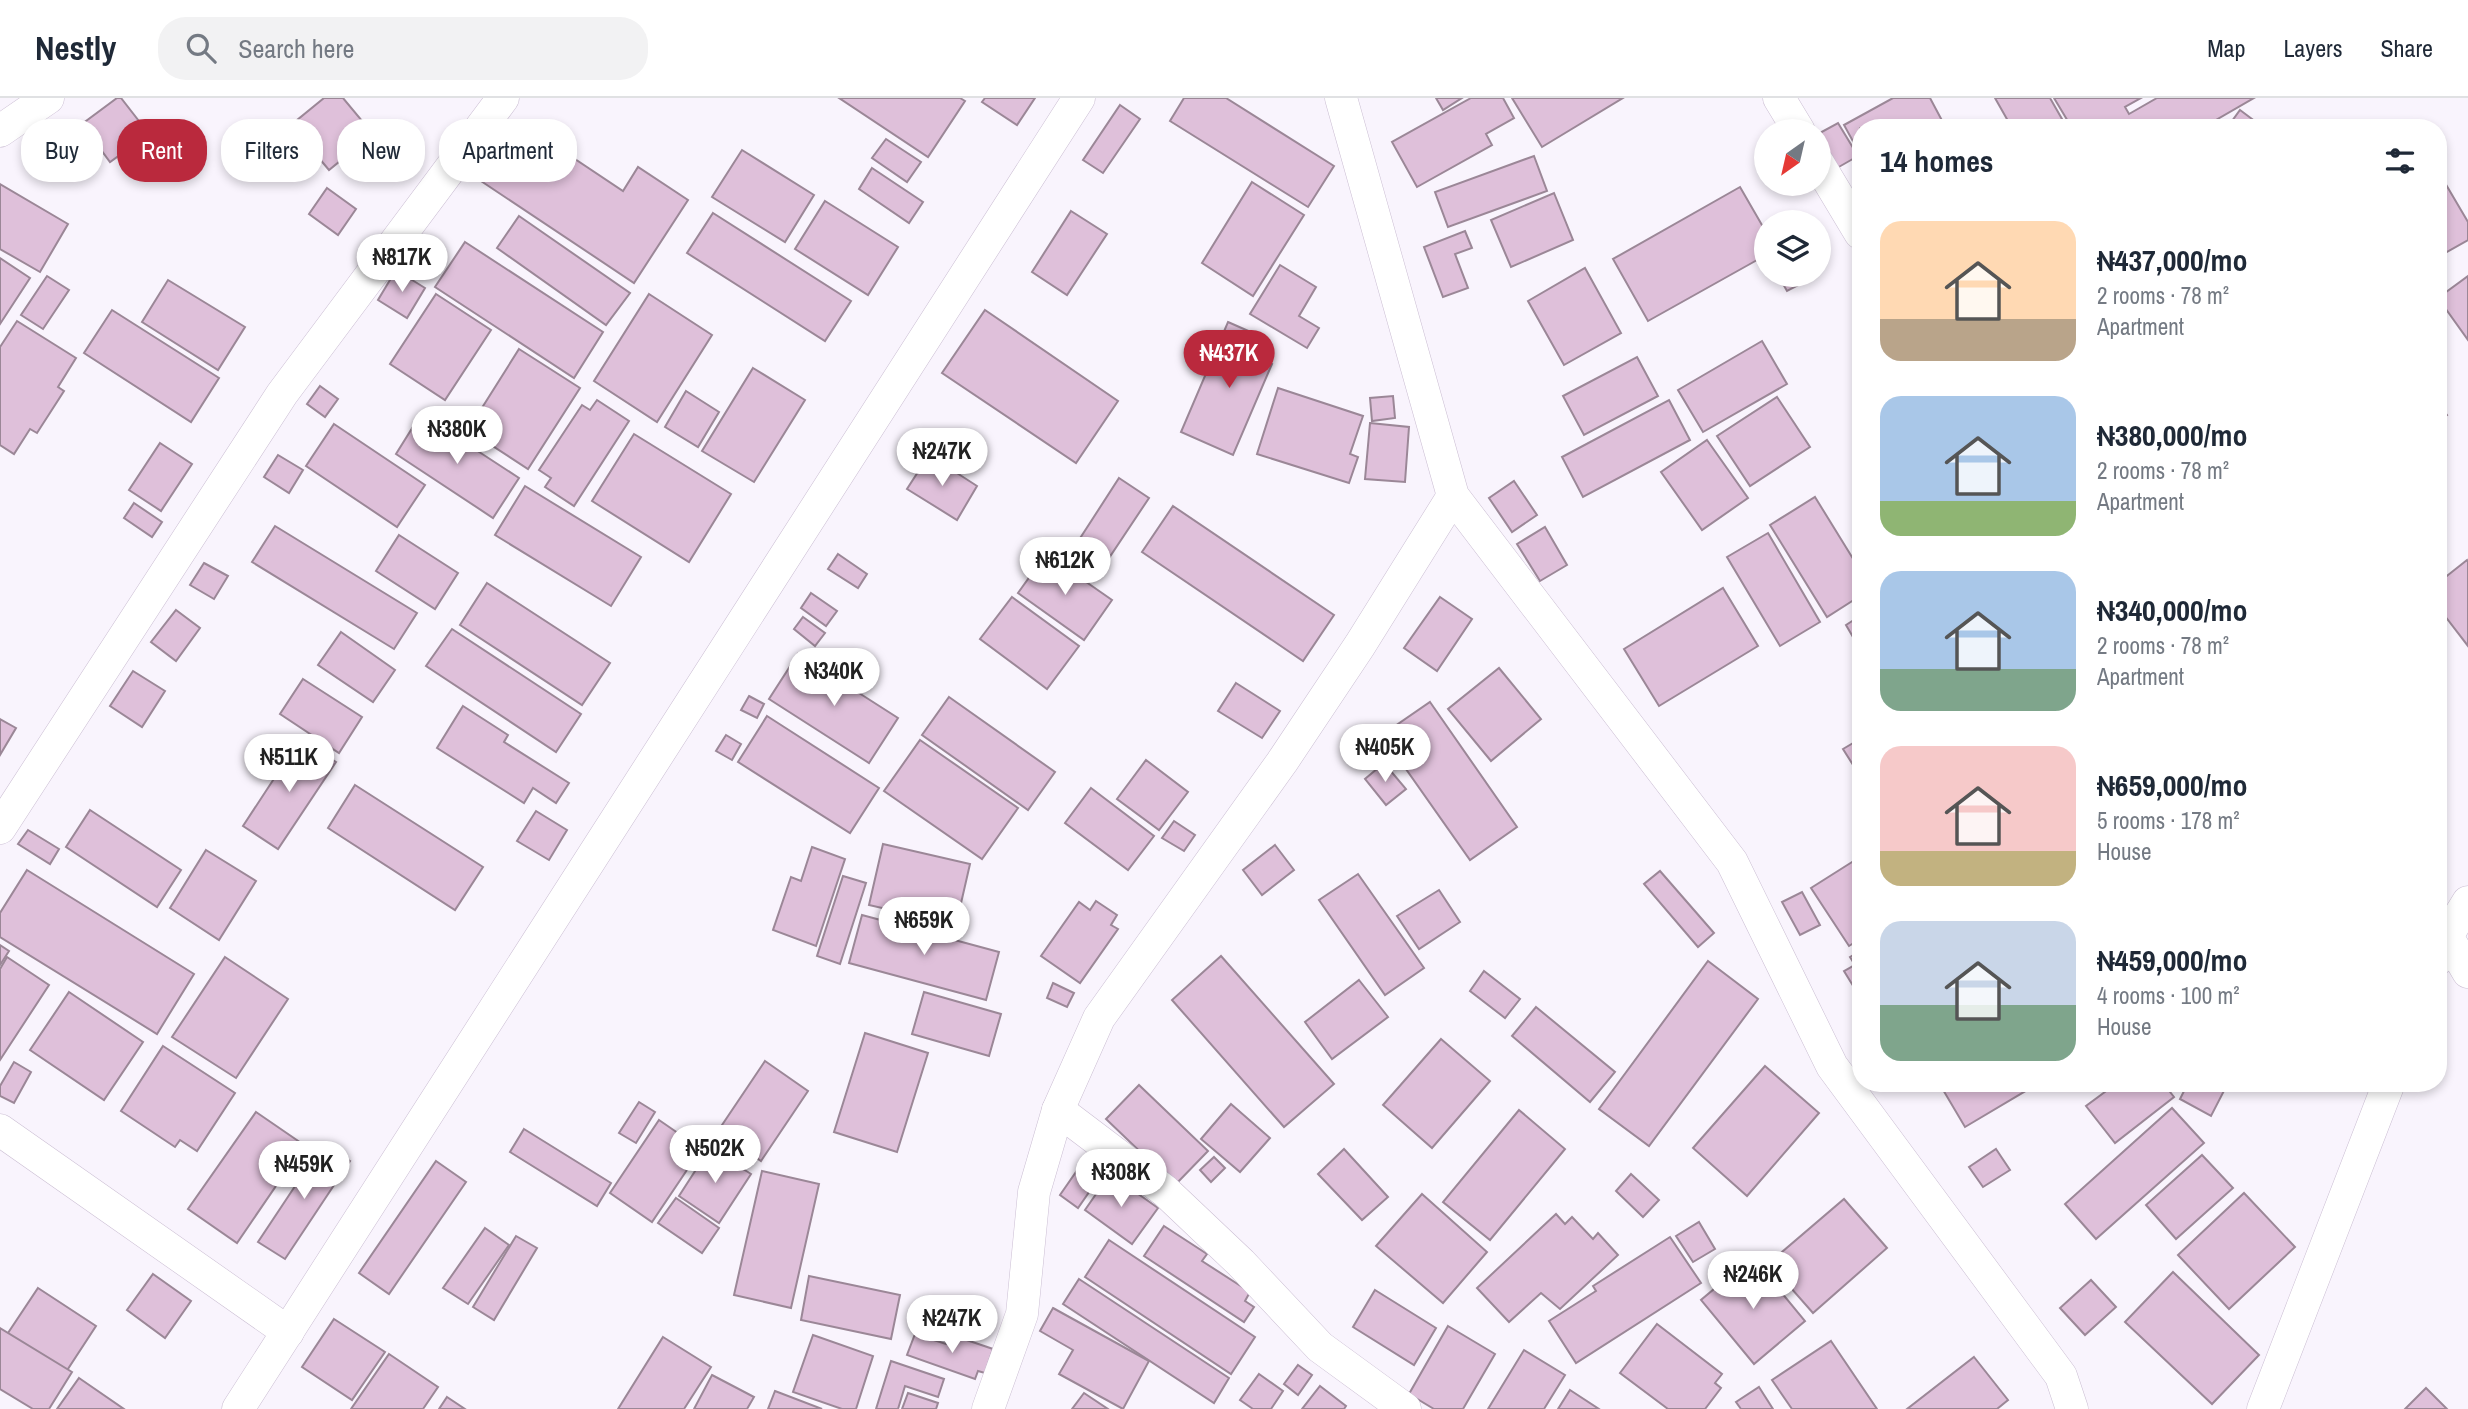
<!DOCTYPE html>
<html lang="en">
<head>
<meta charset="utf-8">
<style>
	body { margin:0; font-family:"Archivo Narrow",sans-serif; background:#f2f2f3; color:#1f2937; height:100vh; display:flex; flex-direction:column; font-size:26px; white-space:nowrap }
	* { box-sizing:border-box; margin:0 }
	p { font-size:23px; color:#747a83 }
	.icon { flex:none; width:38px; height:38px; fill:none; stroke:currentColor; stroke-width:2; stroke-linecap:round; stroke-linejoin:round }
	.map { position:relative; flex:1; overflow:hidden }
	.side { position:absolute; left:1852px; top:21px; width:595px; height:973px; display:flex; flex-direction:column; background:#fff; border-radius:28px; box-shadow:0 4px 10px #0003 }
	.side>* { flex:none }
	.hud { position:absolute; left:21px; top:21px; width:665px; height:63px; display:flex; gap:14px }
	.needle { width:46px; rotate:214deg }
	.buttons { position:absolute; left:1754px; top:21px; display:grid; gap:14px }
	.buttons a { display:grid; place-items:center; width:77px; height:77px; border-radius:50%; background:#fff; box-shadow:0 4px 10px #0003; font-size:35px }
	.price { position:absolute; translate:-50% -60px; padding:0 16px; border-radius:24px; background:#fff; color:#222; font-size:23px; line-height:46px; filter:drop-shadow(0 2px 4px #0008) }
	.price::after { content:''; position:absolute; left:50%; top:42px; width:21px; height:16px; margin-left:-10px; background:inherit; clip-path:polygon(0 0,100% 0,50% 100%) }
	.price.current { background:#ba293d; color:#fff }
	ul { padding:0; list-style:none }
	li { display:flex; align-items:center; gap:21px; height:175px; padding:0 28px }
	li span { display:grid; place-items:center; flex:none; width:196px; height:140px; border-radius:21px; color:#555 }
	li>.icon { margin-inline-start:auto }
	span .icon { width:84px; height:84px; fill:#fffc; stroke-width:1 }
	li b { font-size:30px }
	h2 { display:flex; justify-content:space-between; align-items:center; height:84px; padding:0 28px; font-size:30px }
	.tag { padding:0 24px; border-radius:28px; background:#fff; box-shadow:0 4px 10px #0003; font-size:24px; line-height:63px }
	.tag.current { background:#ba293d; color:#fff }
	header { display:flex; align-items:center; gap:42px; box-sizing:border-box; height:98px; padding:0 35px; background:#fff; border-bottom:2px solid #e0e1e3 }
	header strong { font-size:33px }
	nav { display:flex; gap:38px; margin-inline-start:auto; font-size:24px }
	.search { width:490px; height:63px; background:#f2f2f3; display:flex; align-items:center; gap:18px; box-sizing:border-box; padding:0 24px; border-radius:28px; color:#747a83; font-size:26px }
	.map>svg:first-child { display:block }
	.building { fill:#dfc0da; stroke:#9b8797; stroke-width:2 }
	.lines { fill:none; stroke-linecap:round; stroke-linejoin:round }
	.minor-casing { stroke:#cbbed3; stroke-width:33 }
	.minor { stroke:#fff; stroke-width:32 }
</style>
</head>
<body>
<header>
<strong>Nestly</strong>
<div class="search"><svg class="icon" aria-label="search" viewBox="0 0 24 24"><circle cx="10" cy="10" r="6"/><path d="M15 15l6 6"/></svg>Search here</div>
<nav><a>Map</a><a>Layers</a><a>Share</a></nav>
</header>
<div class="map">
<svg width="2468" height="1311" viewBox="0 0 2468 1311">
	<rect width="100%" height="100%" fill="#f9f4fd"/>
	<!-- building -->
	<g class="building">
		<polygon points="117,0 121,0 149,36 110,64 82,26"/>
		<polygon points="324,0 343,0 373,36 329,72 291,27"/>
		<polygon points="839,0 960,0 965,3 928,59"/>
		<polygon points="985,0 1035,0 1017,27 982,4"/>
		<polygon points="1184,0 1226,0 1334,68 1308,109 1170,23"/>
		<polygon points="1436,0 1462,0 1443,12"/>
		<polygon points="1471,0 1503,0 1514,20 1486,36 1492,47 1417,89 1392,44"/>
		<polygon points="1512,0 1623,0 1542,49"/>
		<polygon points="1893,0 1930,0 1946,30 1860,30 1860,56 1844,27"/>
		<polygon points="1995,0 2050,0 2062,21 2048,30 2012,30"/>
		<polygon points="2054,0 2141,0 2125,9 2129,16 2157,0 2254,0 2202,30 2072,30"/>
		<polygon points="1120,7 1140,21 1103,75 1083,62"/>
		<polygon points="2240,12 2264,30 2227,30"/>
		<polygon points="518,23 623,93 638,69 688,102 634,185 478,81"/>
		<polygon points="1838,25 1858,58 1837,70 1818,36"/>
		<polygon points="886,41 921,64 907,84 872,60"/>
		<polygon points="742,52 814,97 785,144 712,99"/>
		<polygon points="1534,58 1547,93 1448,129 1435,94"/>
		<polygon points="872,70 923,104 909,125 859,91"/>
		<polygon points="2438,73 2468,124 2468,142 2438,159"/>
		<polygon points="1252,84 1304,117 1253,198 1202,165"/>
		<polygon points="0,86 68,126 40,174 0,151"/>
		<polygon points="1740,89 1766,134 1766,157 1648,223 1613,161"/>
		<polygon points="327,90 356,111 338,137 309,116"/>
		<polygon points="1554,95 1573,142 1511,169 1491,122"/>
		<polygon points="825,103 898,149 868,197 795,151"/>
		<polygon points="1071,113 1107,136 1067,197 1032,174"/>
		<polygon points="713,115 851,203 825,243 687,155"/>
		<polygon points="519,118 630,195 606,227 497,150"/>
		<polygon points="1465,133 1472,150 1455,156 1468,190 1443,199 1424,149"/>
		<polygon points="465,144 603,234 574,280 435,189"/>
		<polygon points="0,160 30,180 0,226"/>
		<polygon points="1280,167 1316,189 1299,218 1319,230 1307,250 1250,216"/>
		<polygon points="1585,170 1621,235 1564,267 1528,203"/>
		<polygon points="396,172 425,190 407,220 378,202"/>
		<polygon points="1778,177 1811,177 1812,180 1787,193"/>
		<polygon points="47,178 69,192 43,231 21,217"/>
		<polygon points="2468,178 2468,242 2438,200"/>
		<polygon points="168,182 245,229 218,272 142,224"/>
		<polygon points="436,196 491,232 445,302 390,266"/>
		<polygon points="649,196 712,237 657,324 594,283"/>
		<polygon points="112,212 219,280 191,324 84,255"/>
		<polygon points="985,212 1118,303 1076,365 942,275"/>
		<polygon points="17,223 76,260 58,289 64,293 37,335 30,331 14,356 0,347 0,249"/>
		<polygon points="1228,224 1269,242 1261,261 1272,266 1233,357 1181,334"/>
		<polygon points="1762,243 1787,286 1703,334 1678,292"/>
		<polygon points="519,251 580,290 528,371 468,332"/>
		<polygon points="1637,259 1658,298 1584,337 1563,298"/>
		<polygon points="753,270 805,302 754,384 702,353"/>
		<polygon points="320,288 338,301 325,319 307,306"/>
		<polygon points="1278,290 1363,318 1350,356 1358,359 1349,385 1257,356"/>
		<polygon points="686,293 719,314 698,349 665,329"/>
		<polygon points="1393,298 1395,320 1372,323 1370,300"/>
		<polygon points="1777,299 1810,349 1750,388 1717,338"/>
		<polygon points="597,302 629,323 574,408 545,389 551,380 539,372 582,307 590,312"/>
		<polygon points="1669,302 1690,342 1583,399 1562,359"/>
		<polygon points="2438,305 2447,317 2438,324"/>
		<polygon points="421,316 519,380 493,420 396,356"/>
		<polygon points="1370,325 1409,329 1405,384 1365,381"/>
		<polygon points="334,326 425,387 397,429 306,368"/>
		<polygon points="634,336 731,396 689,464 592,403"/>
		<polygon points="1707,342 1748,400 1702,432 1661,374"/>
		<polygon points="160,345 192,366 161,413 129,392"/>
		<polygon points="278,357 303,372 289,395 264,379"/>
		<polygon points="929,357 977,388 957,422 907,391"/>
		<polygon points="1119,380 1149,400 1095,481 1066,462"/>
		<polygon points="1514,383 1537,417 1512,434 1489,400"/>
		<polygon points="525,388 641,459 611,508 495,437"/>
		<polygon points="1815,399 1860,472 1860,498 1827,519 1770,427"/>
		<polygon points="134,405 162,424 152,439 124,420"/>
		<polygon points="1173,408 1334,517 1303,563 1142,454"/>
		<polygon points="275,428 417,515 394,551 252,464"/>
		<polygon points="1545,429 1567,467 1540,483 1517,446"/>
		<polygon points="1768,435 1820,524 1780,548 1727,459"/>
		<polygon points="399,437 458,475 435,511 376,473"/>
		<polygon points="838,456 867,476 858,490 828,471"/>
		<polygon points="1046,456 1112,502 1084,542 1018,495"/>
		<polygon points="2467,462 2468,464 2468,548 2438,509 2438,485"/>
		<polygon points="204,465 228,478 214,501 190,487"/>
		<polygon points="487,485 610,565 582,607 460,527"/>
		<polygon points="1723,490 1758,548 1659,608 1624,551"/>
		<polygon points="811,495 837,513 826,528 801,510"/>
		<polygon points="1012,499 1079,548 1047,591 980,541"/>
		<polygon points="1440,499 1472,521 1437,573 1404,550"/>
		<polygon points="176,512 200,530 176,563 151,544"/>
		<polygon points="1860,518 1860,551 1846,527"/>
		<polygon points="803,519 825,535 815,548 794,531"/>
		<polygon points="452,531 581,616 556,654 426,568"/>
		<polygon points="341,534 395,572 373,604 318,567"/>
		<polygon points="798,556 898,620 869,665 769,601"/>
		<polygon points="1499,570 1541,621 1491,663 1448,611"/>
		<polygon points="133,573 165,593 142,629 110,608"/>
		<polygon points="303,581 362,619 339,655 280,616"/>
		<polygon points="1236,585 1280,613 1262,640 1218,613"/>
		<polygon points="749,598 764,606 757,620 741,612"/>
		<polygon points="949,599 1055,674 1028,712 922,637"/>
		<polygon points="1430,604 1517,729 1470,762 1382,637"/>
		<polygon points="463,608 508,637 504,644 569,685 556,705 533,690 524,705 437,650"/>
		<polygon points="767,618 879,690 850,735 738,664"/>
		<polygon points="0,621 16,630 0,657"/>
		<polygon points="726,637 741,646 732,662 716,653"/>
		<polygon points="300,641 336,664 278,751 243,728"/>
		<polygon points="1860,641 1860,678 1843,651"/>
		<polygon points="920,642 1018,710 982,761 884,693"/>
		<polygon points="1146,662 1188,694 1159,732 1117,701"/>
		<polygon points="1384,665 1406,691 1386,707 1365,681"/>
		<polygon points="355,687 483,769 455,812 328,730"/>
		<polygon points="1091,690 1154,738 1128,772 1065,725"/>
		<polygon points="90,712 181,772 157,809 66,749"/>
		<polygon points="536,713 567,732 549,762 517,743"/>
		<polygon points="1174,723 1195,737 1184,753 1162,740"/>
		<polygon points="28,732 59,751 50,766 18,746"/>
		<polygon points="883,746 970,766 956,827 869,807"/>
		<polygon points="1275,747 1294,772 1262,797 1243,772"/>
		<polygon points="812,749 845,761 816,848 773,832 791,779 801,783"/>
		<polygon points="206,752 256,783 219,842 170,810"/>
		<polygon points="1860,759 1860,841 1849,848 1811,790"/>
		<polygon points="27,772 194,876 157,936 0,839 0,815"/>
		<polygon points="1660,773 1714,835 1698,849 1644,786"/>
		<polygon points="1358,776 1424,870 1385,897 1319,802"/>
		<polygon points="843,778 866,785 840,866 817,858"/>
		<polygon points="1439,792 1460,824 1419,851 1397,818"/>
		<polygon points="1802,794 1820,827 1800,837 1782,804"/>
		<polygon points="1096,803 1117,817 1111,827 1118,831 1080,885 1041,858 1079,804 1090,812"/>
		<polygon points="862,817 999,854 986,902 849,865"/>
		<polygon points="0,847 9,853 0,867"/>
		<polygon points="1860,853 1860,888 1855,891 1844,873 1855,867 1850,859"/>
		<polygon points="1221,858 1334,986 1284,1029 1172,902"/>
		<polygon points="7,859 49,887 0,962 0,871"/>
		<polygon points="225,859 288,901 236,980 172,939"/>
		<polygon points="1708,863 1758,901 1649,1048 1599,1011"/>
		<polygon points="1484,873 1520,901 1505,920 1470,893"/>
		<polygon points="1359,882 1388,919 1332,961 1305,924"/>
		<polygon points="1053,885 1074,895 1067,909 1047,900"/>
		<polygon points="69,894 143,944 104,1002 30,952"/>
		<polygon points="924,894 1001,916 989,958 912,936"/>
		<polygon points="1536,909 1615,974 1590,1004 1512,938"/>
		<polygon points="865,935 928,955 897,1054 834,1034"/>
		<polygon points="1441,941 1490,983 1432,1050 1383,1007"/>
		<polygon points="163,948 235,995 197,1053 180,1042 175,1049 121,1013"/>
		<polygon points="765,963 808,993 761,1063 718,1033"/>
		<polygon points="14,964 31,974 14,1005 0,998 0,988"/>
		<polygon points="1765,968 1819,1015 1747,1098 1693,1050"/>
		<polygon points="1939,985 2039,985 1965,1029"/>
		<polygon points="2117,985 2163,985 2174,999 2115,1045 2086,1008"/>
		<polygon points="2188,985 2228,985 2211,1018 2180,1001"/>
		<polygon points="1139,987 1208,1053 1175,1087 1106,1021"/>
		<polygon points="639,1004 655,1014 636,1045 619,1035"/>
		<polygon points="1231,1006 1270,1040 1240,1074 1201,1041"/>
		<polygon points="2172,1010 2204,1045 2096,1141 2065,1106"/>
		<polygon points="1519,1012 1565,1051 1490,1142 1443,1104"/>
		<polygon points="256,1014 304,1047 237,1145 188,1111"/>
		<polygon points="659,1022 701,1051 652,1124 610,1095"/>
		<polygon points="524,1031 611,1085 597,1108 510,1054"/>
		<polygon points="323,1046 350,1063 285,1161 258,1144"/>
		<polygon points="710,1050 751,1076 719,1125 679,1098"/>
		<polygon points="1344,1051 1388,1099 1362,1122 1318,1076"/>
		<polygon points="1996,1051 2010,1072 1983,1089 1969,1069"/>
		<polygon points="2202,1057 2233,1090 2176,1141 2146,1107"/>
		<polygon points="1214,1059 1225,1070 1211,1084 1200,1072"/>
		<polygon points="1085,1061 1103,1074 1078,1110 1060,1097"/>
		<polygon points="436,1063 466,1084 389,1196 359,1175"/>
		<polygon points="762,1073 819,1086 791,1210 734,1197"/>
		<polygon points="1110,1076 1158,1110 1132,1146 1085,1112"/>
		<polygon points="1631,1076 1659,1102 1643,1119 1616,1093"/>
		<polygon points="2244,1095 2295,1149 2229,1211 2178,1157"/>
		<polygon points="1422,1096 1487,1154 1443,1205 1376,1148"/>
		<polygon points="676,1100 719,1130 702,1155 658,1125"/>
		<polygon points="1844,1101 1887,1150 1813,1215 1769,1165"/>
		<polygon points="1556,1116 1565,1126 1572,1119 1593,1141 1598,1135 1618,1157 1560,1211 1541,1195 1509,1224 1477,1190"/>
		<polygon points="1699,1124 1715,1151 1693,1164 1676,1138"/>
		<polygon points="1164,1128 1207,1156 1202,1163 1250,1194 1245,1203 1254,1209 1244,1224 1144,1158"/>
		<polygon points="485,1130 509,1147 468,1206 443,1190"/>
		<polygon points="516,1138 537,1150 494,1222 473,1209"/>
		<polygon points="1670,1139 1701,1185 1576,1265 1549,1223 1596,1193 1593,1188"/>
		<polygon points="1109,1142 1255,1239 1231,1276 1085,1179"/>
		<polygon points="1752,1159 1805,1223 1754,1266 1701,1202"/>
		<polygon points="2173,1174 2259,1257 2212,1306 2125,1224"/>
		<polygon points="153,1176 191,1203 165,1240 127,1212"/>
		<polygon points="809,1178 900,1197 891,1241 801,1222"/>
		<polygon points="1079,1181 1229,1280 1214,1305 1063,1206"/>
		<polygon points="2091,1182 2116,1209 2085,1237 2060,1210"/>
		<polygon points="38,1190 96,1228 62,1280 4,1241"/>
		<polygon points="1375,1192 1436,1230 1414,1267 1353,1229"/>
		<polygon points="1053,1210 1149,1263 1123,1311 1059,1276 1073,1252 1040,1233"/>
		<polygon points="334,1221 385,1254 352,1302 302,1269"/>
		<polygon points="1657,1226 1722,1276 1715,1285 1721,1290 1705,1311 1668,1311 1620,1275"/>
		<polygon points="1448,1228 1495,1256 1463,1311 1434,1311 1409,1296"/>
		<polygon points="0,1230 72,1274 49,1311 33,1311 0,1291"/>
		<polygon points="915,1236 946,1246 949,1236 993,1251 985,1275 978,1273 975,1281 907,1257"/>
		<polygon points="813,1237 873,1258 856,1311 842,1311 793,1294"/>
		<polygon points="663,1239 711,1269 684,1311 618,1311"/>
		<polygon points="1831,1243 1877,1311 1792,1311 1772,1282"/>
		<polygon points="1524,1252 1565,1277 1544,1311 1488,1311"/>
		<polygon points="389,1256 438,1289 423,1311 351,1311"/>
		<polygon points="1974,1259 2008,1302 1997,1311 1907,1311"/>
		<polygon points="891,1263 944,1281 938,1299 905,1288 898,1311 876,1311"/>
		<polygon points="1298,1267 1312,1277 1298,1297 1284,1286"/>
		<polygon points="1259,1276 1283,1293 1271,1311 1253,1311 1240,1302"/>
		<polygon points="712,1277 754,1299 747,1311 694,1311"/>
		<polygon points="79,1280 124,1311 57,1311"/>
		<polygon points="1320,1288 1346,1308 1344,1311 1302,1311"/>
		<polygon points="1759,1289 1773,1311 1741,1311 1736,1304"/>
		<polygon points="2426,1290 2447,1311 2405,1311"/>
		<polygon points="1570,1292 1599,1311 1558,1311"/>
		<polygon points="775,1293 822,1311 768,1311"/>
		<polygon points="908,1295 938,1305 936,1311 902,1311"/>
		<polygon points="1084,1295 1108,1311 1072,1311"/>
		<polygon points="447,1299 465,1311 439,1311"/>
	</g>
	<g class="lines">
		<!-- minor casing -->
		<g class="minor-casing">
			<g id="minor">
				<polyline points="1341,0 1453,398 1732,764 1832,968 2061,1278 2072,1311"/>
				<polyline points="1779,0 1799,33"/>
				<polyline points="0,33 48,0"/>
				<polyline points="1818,65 1860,135"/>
				<polyline points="0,730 282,296 503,0"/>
				<polyline points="2438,830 2447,838 2468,874"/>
				<polyline points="2438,861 2447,838 2468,804"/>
				<polyline points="1058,1012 1165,1093 1241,1165 1320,1249 1405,1311"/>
				<polyline points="0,1032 288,1234"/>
				<polyline points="238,1311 1079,0"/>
				<polyline points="988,1311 1022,1216 1034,1094 1058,1012 1099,920 1282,664 1360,547 1453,398"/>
				<polyline points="2263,1311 2389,985"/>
			</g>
		</g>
		<!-- minor -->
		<use href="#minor" class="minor"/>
	</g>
</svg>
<div class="buttons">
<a><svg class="needle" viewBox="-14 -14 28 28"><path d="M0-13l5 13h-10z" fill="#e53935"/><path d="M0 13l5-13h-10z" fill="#747a83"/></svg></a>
<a><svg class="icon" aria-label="layers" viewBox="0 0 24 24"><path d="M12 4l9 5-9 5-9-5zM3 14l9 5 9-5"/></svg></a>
</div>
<b class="price" style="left:402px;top:196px">₦817K</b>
<b class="price current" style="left:1229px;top:292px">₦437K</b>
<b class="price" style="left:457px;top:368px">₦380K</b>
<b class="price" style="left:942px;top:390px">₦247K</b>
<b class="price" style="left:1065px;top:499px">₦612K</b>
<b class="price" style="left:834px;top:610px">₦340K</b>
<b class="price" style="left:1385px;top:686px">₦405K</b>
<b class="price" style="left:289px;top:696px">₦511K</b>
<b class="price" style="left:924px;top:859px">₦659K</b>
<b class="price" style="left:715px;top:1087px">₦502K</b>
<b class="price" style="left:304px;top:1103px">₦459K</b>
<b class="price" style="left:1121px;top:1111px">₦308K</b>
<b class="price" style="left:1753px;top:1213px">₦246K</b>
<b class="price" style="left:952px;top:1257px">₦247K</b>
<div class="hud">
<a class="tag">Buy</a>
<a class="tag current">Rent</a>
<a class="tag">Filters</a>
<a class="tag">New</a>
<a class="tag">Apartment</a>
</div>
<section class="side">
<h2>14 homes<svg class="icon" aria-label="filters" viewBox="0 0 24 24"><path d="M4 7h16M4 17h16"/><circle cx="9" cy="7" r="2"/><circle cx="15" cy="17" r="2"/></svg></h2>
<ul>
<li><span style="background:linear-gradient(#ffd9b3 70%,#b9a48a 0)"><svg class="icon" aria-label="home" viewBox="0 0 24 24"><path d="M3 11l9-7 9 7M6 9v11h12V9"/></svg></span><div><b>₦437,000/mo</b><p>2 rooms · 78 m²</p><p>Apartment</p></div></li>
<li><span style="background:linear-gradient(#a9c7e8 75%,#8fb573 0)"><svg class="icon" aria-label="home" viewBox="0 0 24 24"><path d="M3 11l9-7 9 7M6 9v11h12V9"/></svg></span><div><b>₦380,000/mo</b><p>2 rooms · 78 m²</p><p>Apartment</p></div></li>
<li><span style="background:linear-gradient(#a9c7e8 70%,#7fa58c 0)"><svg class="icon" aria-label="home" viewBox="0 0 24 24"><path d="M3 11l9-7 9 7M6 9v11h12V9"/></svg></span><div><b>₦340,000/mo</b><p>2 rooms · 78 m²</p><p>Apartment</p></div></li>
<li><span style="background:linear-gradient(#f6c9c9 75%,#c2b280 0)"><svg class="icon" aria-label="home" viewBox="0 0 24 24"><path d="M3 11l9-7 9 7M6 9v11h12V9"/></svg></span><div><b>₦659,000/mo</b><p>5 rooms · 178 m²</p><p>House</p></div></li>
<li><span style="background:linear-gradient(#c9d6e8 60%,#7fa58c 0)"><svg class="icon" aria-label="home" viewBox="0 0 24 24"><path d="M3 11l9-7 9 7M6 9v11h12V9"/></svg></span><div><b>₦459,000/mo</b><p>4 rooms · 100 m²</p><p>House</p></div></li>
</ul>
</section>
</div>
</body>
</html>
